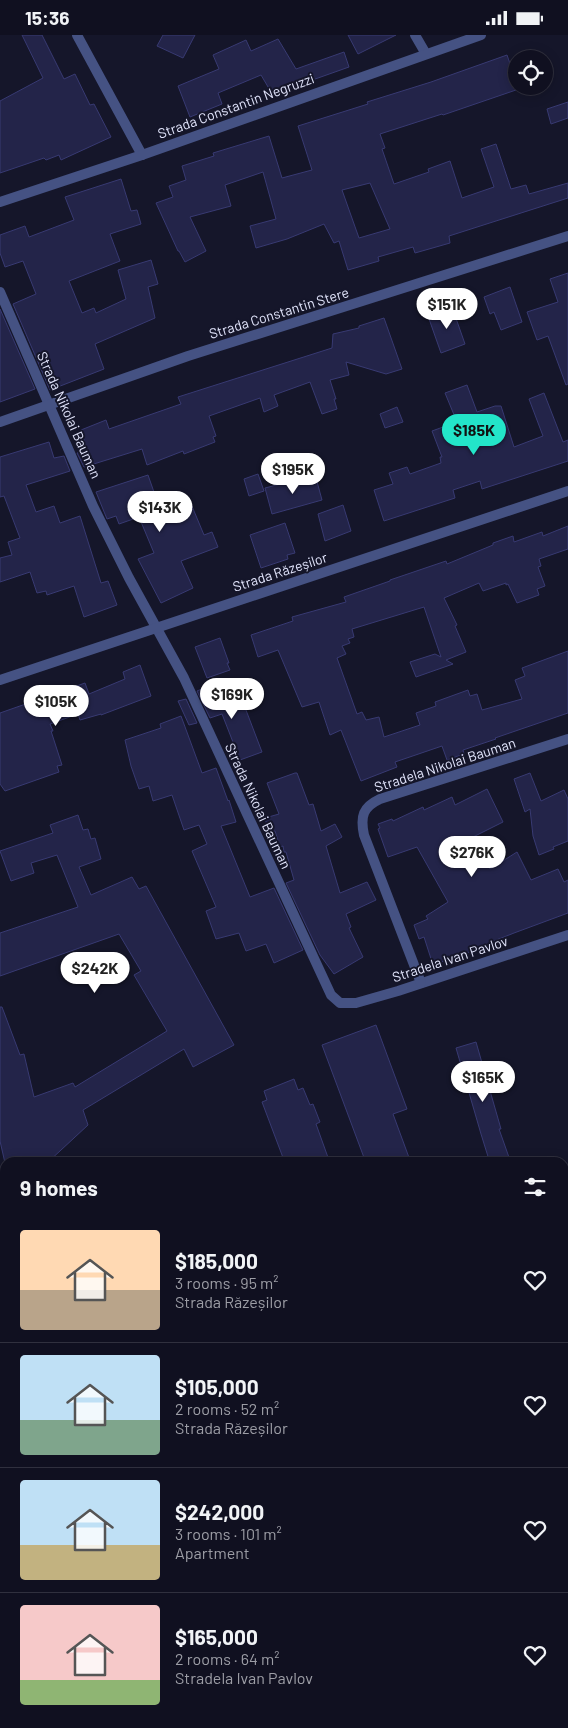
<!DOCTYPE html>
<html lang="en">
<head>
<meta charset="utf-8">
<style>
	body { margin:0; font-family:Barlow,sans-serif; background:#1e1e2d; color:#f1f3f6; height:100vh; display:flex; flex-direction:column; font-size:19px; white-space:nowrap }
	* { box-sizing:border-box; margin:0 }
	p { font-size:16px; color:#9c9da5 }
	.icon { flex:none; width:28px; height:28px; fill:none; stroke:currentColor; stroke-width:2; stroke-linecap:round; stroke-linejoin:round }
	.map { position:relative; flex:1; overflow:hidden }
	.panel { position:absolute; left:0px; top:1122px; width:569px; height:571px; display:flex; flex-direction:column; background:#101020; border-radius:15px 15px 0 0; box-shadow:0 2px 12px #0003,0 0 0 1px #30303e }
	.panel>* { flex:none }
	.fabs { position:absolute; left:508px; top:15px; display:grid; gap:10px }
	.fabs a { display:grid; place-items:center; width:45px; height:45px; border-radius:50%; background:#101020; box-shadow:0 2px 12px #0003,0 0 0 1px #30303e; font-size:25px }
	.price { position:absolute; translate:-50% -42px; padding:0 11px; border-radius:18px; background:#fff; color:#222; font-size:16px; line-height:32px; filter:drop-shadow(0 1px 2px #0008) }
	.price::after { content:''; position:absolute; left:50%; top:30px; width:15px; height:11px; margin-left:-8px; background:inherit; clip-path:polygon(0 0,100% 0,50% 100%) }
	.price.current { background:#23e5c9; color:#111 }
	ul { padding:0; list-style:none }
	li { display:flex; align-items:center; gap:15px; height:125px; padding:0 20px }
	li+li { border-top:1px solid #30303e }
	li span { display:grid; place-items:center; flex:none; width:140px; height:100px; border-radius:5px; color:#555 }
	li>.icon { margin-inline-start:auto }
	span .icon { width:60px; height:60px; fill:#fffc; stroke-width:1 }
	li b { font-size:21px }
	h2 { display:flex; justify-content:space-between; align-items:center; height:60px; padding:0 20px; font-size:21px }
	.status { display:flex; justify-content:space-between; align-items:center; height:35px; padding:0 25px; background:#101020; direction:ltr }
	.status svg { height:14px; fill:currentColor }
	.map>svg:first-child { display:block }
	.building { fill:#232449; stroke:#383a72; fill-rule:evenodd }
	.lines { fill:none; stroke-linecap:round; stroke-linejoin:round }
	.minor { stroke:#455283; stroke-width:10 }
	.tertiary { stroke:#455283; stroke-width:10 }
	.secondary { stroke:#839bf0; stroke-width:10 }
	.labels { text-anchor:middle; stroke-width:4; stroke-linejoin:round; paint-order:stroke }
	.street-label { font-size:14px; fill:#e1e4fb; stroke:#15162a }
</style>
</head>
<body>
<div class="status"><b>15:36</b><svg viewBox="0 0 49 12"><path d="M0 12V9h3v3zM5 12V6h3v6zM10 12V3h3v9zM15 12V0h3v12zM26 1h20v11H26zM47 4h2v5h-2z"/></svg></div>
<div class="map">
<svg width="568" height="1693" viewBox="0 0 568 1693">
	<rect width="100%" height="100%" fill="#15162a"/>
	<!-- building -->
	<g class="building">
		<polygon points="22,0 42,0 64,44 75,39 90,70 94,69 111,102 61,125 59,120 46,125 44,123 0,138 0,66 43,43"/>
		<polygon points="163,0 195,0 183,23 157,11"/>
		<polygon points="348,0 396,0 358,19"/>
		<polygon points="278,4 296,34 344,17 349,32 287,54 274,62 261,40 218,58 222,69 190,82 178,51 219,34 213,20 246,5 251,16"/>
		<path d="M507,20L516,46V55L443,80L442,79L380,99L385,113L382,114L394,149L429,137L428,134L450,126L462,163L494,152L481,114L496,109L511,154L526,150L529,159L568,148V163L449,201L450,208L415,218L413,212L378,222L379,226L348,235L339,206L334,208L324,189L287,204L256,213L250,191L276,184L263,137L225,150L231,171L190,182L206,216L185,227L179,216H178L156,168L173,162L169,151L186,145L182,131L214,121L213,118L269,101L282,143L312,135L298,91L368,69L367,67L431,47ZM370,148L390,194L359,203L342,155Z"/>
		<polygon points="568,67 568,83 551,89 547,74"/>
		<polygon points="121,144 131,176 137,175 141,189 110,199 120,226 69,246 82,278 94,273 96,278 126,264 118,235 151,225 158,249 148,252 155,283 95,309 104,334 50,355 13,269 36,259 23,226 5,232 0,218 0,200 25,191 29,202 74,185 65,162"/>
		<polygon points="568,238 568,349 566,350 548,301 537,305 527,277 558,267 550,244"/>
		<polygon points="510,252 522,287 501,295 494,277 490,279 484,262"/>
		<polygon points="452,272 465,309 441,318 428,281"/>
		<polygon points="0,274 35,354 0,367"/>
		<polygon points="384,283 402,334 386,339 346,327 349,340 330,345 336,364 334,364 337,374 322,379 310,347 274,360 278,371 264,377 260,363 209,381 216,401 213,402 215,407 184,419 183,416 147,430 142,414 84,432 77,418 87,415 81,395 106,385 109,394 181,369 178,362 332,313 333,299 359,293 359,291"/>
		<polygon points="467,350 477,377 495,371 501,371 514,412 543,401 529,364 544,358 563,407 568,405 568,426 482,454 480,446 453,455 455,463 384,486 374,455 393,449 389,438 407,432 410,439 441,428 440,422 442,422 432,396 457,387 445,358"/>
		<polygon points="397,372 403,387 385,393 380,379"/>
		<polygon points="49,407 54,423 64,421 70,436 26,450 36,477 54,471 60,488 80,481 101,548 108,546 117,570 84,582 74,551 47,560 46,556 37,558 30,537 0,547 0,523 12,520 8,507 20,503 4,461 0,462 0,422"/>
		<polygon points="258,439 264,456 249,461 244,444"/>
		<polygon points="148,440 155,460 162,457 167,473 189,464 204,500 212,497 218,512 181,526 193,553 161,568 138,524 154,518 139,482 119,489 116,481 107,484 96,457"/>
		<polygon points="316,443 322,465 272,479 265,453 288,447 289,450"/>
		<polygon points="343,470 351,496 325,506 318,479"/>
		<polygon points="285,488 295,518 287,520 288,524 261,533 250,500"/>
		<polygon points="568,491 568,514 539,524 541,531 538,532 545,551 537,554 539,560 517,568 508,549 506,550 506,548 483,556 479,548 444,563 457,590 455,591 466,617 446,625 453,629 416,642 410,627 435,619 441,622 424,572 352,594 354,602 348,604 350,608 342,611 346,619 337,623 357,679 362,677 366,685 379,682 384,702 420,690 416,678 436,671 435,667 468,655 470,661 477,659 482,675 522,664 515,645 525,641 522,633 568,616 568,678 495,703 496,704 463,715 464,719 447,725 442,711 395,727 397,732 361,746 341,695 330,700 319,667 302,672 278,615 258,622 251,600 293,586 292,582 346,567 344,562 390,546 390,545 446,526 447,529 493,510 493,508 513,501 514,507 542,497 543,501"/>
		<polygon points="220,603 229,628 227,628 230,635 207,643 195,612"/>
		<polygon points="140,630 151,661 101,680 101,679 80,685 78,679 50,689 53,696 51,696 62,730 57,731 59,737 5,756 0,749 0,678 37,665 38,667 70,658 68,654 85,648 89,659 125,644 123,637"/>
		<polygon points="216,648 226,668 241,662 262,717 240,725 222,679 210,683 197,656"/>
		<polygon points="186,664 197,688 189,690 178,666"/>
		<polygon points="181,681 202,738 216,733 228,766 229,765 236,787 221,791 250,862 274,853 303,915 274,928 266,909 246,916 239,898 216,904 206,876 216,872 192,816 207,809 199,790 184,795 172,760 153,766 149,751 139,754 131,731 125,705 161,693 160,689"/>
		<polygon points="295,738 297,738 309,770 313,769 321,796 335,789 342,802 326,811 340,858 367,847 376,865 346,879 351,892 349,893 363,922 334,939 320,920 286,848 294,845 286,817 284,817 283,811 280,812 275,796 269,798 265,783 279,779 267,748"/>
		<polygon points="530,738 541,766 564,755 568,764 568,806 553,812 554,814 539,820 533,801 530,774 525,777 514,744"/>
		<polygon points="487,754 503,787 471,803 490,834 517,817 531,845 558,834 564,847 568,845 568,878 514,898 489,908 489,910 433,930 424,902 419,904 414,890 428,884 426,881 448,867 417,812 388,822 378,794 380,793 378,789 392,784 393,786 423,772 424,775 452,762 455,770"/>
		<polygon points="78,780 83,795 88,794 91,804 95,803 101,824 79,832 91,860 132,842 139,854 146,851 234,1010 193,1032 184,1014 83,1075 88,1090 47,1128 5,1128 0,1106 0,972 2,972 20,1020 24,1019 34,1062 73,1048 75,1052 167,996 134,940 141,936 119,899 0,941 0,898 78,872 57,820 31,828 34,838 11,846 0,816 53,798 50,790"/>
		<polygon points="376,990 407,1074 393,1079 411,1128 366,1128 322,1010"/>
		<polygon points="476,1007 501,1094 499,1094 511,1128 490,1128 481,1099 456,1013"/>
		<polygon points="294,1044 298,1055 303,1053 310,1070 313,1069 320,1087 316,1089 330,1128 285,1128 262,1067 267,1065 264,1056"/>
	</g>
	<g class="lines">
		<!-- minor -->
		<g class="minor">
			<polyline points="77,0 142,120"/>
			<polyline points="415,0 426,19"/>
			<polyline points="0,167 142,120 481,0"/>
			<polyline points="0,257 93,471 129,543 184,643 331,960 340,968 356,968 398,956 568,900"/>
			<polyline points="0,387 188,321 568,201"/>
			<polyline points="0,645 568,456"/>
			<path d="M421,948L364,800C360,781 363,772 380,764L568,704"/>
			<polyline points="564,1422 568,1434"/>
		</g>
		<!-- tertiary -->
		<g class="tertiary">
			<polyline points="0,1630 5,1639"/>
			<polyline points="36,1689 38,1693"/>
		</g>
		<!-- secondary -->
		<g class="secondary">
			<polyline points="564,1353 568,1351"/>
			<polyline points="0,1552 5,1550"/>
		</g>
	</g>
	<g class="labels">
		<!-- street labels -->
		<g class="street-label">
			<text transform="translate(236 71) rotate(-20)" y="5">Strada Constantin Negruzzi</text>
			<text transform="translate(279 278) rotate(-17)" y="5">Strada Constantin Stere</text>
			<text transform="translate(69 380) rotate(66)" y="5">Strada Nikolai Bauman</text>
			<text transform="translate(280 537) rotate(-18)" y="5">Strada Răzeșilor</text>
			<text transform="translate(445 730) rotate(-18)" y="5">Stradela Nikolai Bauman</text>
			<text transform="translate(258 771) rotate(65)" y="5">Strada Nikolai Bauman</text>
			<text transform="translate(450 924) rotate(-18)" y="5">Stradela Ivan Pavlov</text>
		</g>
	</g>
</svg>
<div class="fabs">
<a><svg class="icon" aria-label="locate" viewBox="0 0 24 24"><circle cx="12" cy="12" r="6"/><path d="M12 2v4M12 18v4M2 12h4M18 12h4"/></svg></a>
</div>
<b class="price" style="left:447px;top:295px">$151K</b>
<b class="price current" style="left:474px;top:421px">$185K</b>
<b class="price" style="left:293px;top:460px">$195K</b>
<b class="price" style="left:160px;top:498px">$143K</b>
<b class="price" style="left:232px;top:685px">$169K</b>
<b class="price" style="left:56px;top:692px">$105K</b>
<b class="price" style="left:472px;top:843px">$276K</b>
<b class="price" style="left:95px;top:959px">$242K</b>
<b class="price" style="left:483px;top:1068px">$165K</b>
<section class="panel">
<h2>9 homes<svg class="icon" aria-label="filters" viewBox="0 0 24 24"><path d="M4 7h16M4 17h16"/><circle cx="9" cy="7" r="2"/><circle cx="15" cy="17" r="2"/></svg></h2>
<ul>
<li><span style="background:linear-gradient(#ffd9b3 60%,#b9a48a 0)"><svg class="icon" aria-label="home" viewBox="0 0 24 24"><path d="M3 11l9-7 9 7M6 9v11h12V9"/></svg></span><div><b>$185,000</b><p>3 rooms · 95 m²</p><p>Strada Răzeșilor</p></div><svg class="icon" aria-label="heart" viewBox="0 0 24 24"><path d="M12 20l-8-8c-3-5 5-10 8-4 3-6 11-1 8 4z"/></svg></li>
<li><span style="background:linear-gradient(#bfe0f5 65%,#7fa58c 0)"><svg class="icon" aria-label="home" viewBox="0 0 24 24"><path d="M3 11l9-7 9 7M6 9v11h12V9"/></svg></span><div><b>$105,000</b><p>2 rooms · 52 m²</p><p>Strada Răzeșilor</p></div><svg class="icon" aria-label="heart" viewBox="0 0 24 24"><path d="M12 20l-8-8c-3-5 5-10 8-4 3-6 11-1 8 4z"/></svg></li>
<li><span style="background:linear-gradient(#bfe0f5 65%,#c2b280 0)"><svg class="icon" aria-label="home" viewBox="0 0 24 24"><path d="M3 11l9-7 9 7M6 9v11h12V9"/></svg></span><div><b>$242,000</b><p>3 rooms · 101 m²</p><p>Apartment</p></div><svg class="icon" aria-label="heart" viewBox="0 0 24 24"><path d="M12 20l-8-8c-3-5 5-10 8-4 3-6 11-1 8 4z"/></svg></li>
<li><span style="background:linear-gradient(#f6c9c9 75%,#8fb573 0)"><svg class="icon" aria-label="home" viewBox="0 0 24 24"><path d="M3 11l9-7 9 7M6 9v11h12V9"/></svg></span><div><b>$165,000</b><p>2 rooms · 64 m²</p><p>Stradela Ivan Pavlov</p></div><svg class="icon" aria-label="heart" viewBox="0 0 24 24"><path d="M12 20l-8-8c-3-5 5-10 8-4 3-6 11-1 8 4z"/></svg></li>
</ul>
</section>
</div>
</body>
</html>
